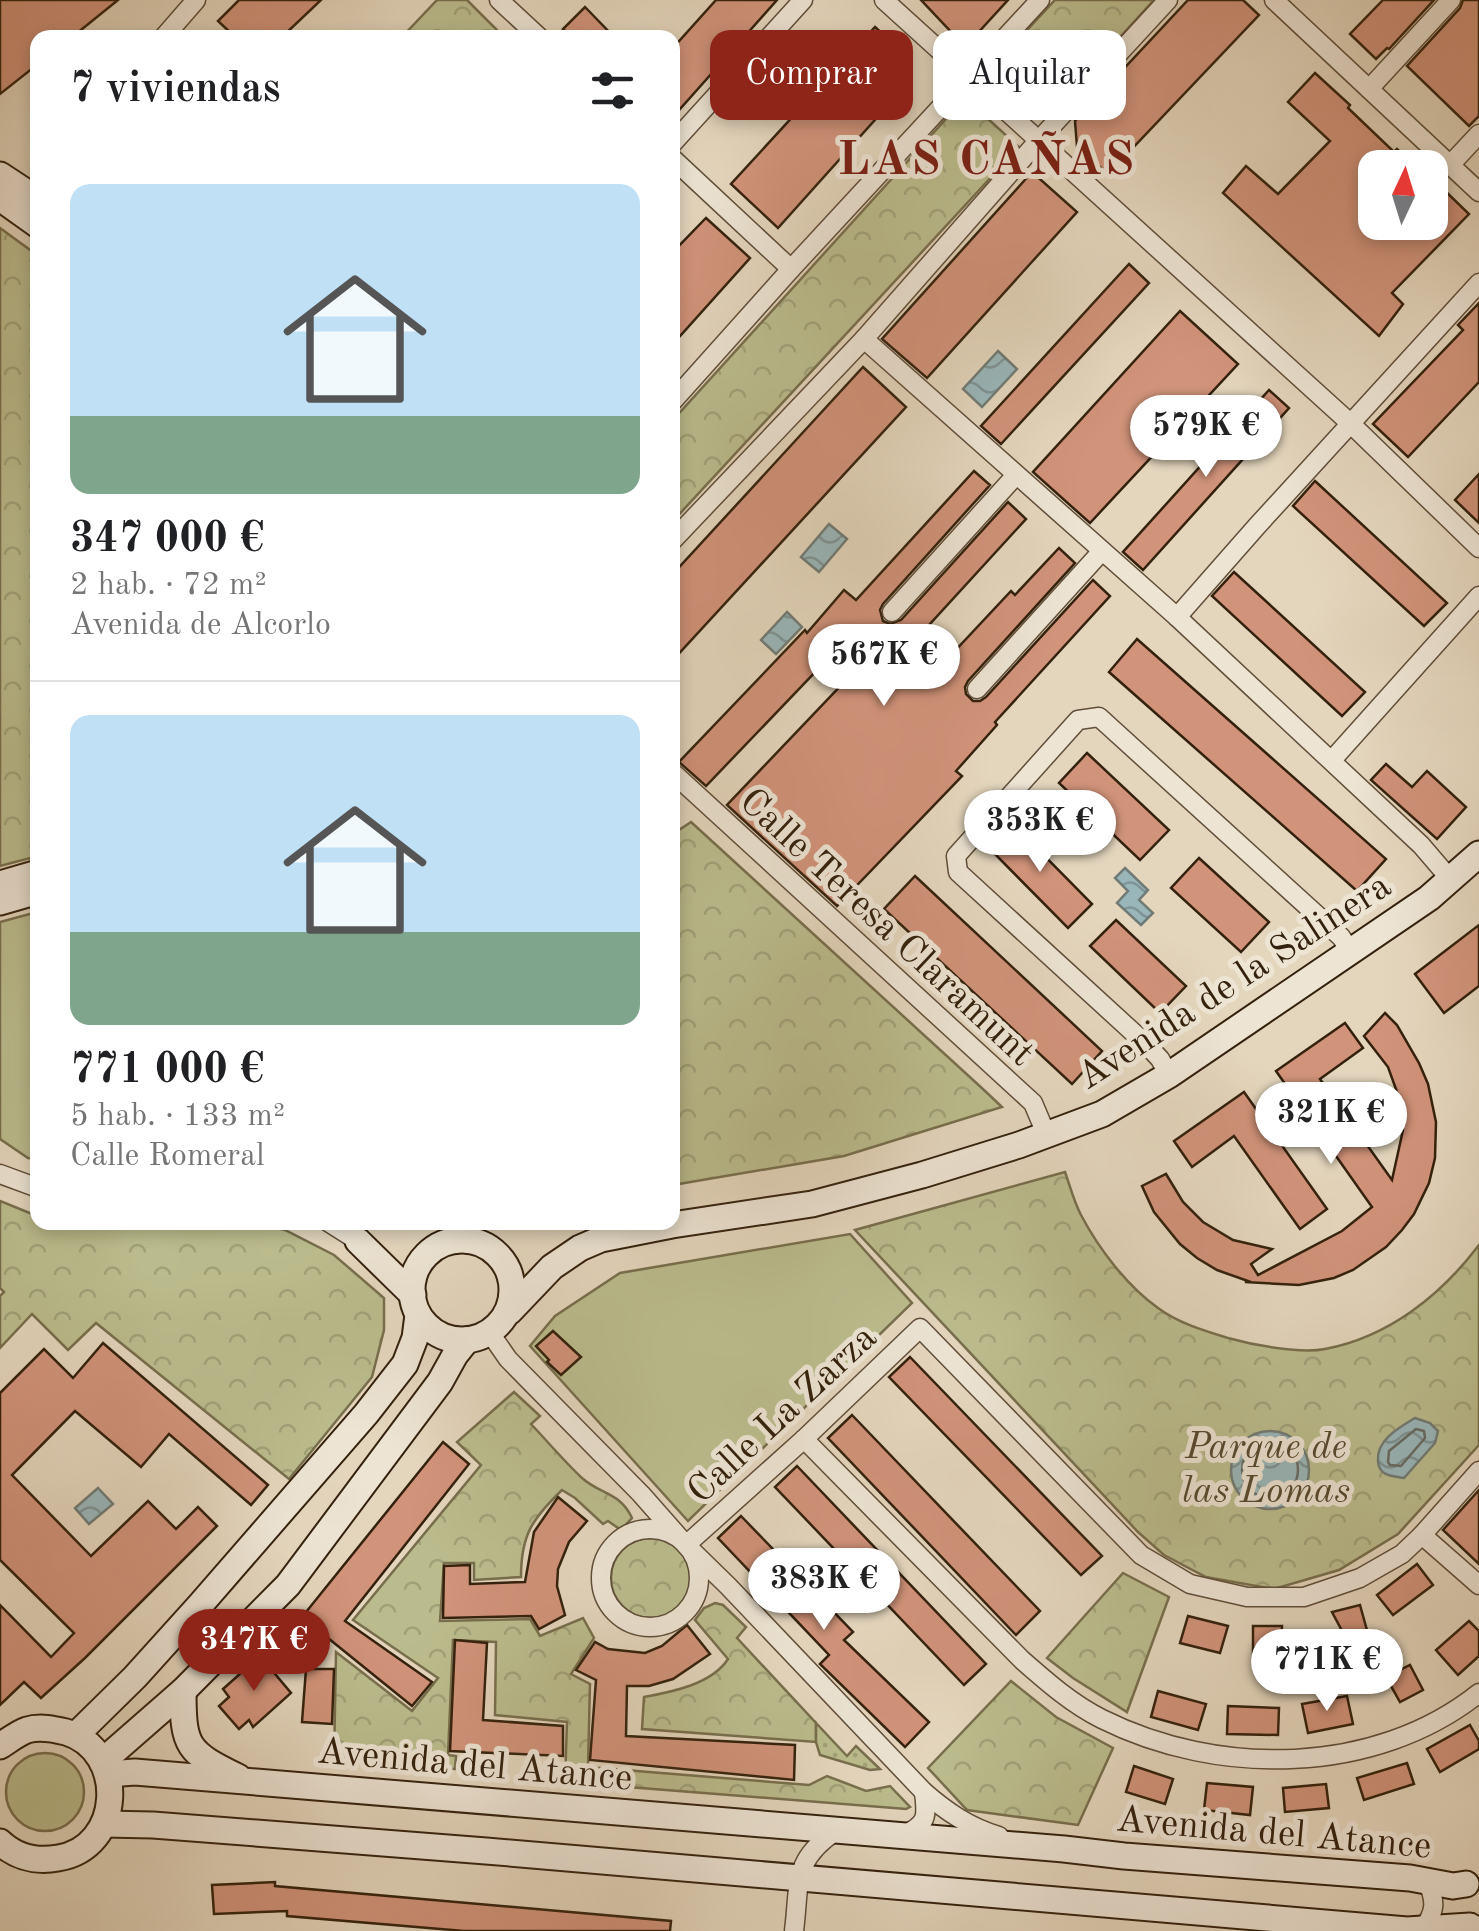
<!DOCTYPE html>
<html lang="es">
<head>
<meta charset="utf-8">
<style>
	body { margin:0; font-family:"Old Standard TT",serif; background:#f6f6f6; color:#202124; height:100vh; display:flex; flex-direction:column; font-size:38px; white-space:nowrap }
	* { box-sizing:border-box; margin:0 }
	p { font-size:32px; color:#757577 }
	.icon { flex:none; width:55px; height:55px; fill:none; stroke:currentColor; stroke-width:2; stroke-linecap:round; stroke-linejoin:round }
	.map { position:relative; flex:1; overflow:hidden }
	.drawer { position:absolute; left:30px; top:30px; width:650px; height:1200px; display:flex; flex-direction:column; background:#fff; border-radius:20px; box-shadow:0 5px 15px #0003 }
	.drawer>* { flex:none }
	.top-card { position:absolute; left:710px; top:30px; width:618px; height:90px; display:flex; gap:20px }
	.needle { width:65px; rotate:4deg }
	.buttons { position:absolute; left:1358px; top:150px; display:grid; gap:20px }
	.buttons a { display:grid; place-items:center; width:90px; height:90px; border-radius:20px; background:#fff; box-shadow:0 5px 15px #0003; font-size:50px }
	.price { position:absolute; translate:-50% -85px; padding:0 22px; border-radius:35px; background:#fff; color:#222; font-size:32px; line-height:65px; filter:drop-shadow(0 2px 5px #0008) }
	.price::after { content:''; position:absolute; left:50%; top:60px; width:30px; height:22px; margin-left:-15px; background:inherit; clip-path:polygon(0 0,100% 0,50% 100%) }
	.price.active { background:#8f2418; color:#fff }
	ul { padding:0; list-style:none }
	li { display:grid; align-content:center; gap:20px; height:530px; padding:0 40px }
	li+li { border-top:2px solid #e0e0e0 }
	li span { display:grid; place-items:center; height:310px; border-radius:20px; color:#555 }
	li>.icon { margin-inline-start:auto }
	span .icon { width:180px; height:180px; fill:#fffc; stroke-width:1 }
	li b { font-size:42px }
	h2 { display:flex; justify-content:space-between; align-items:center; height:120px; padding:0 40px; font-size:42px }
	.tag { padding:0 35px; border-radius:20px; background:#fff; box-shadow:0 5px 15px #0003; font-size:35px; line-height:90px }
	.tag.active { background:#8f2418; color:#fff }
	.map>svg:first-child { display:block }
	.grass { fill:#bbbc8d; stroke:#786e4d; stroke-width:2.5 }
	.forest { fill:url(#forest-crowns); stroke:#786e4d; stroke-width:2.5 }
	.garden { fill:url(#garden-dots); stroke:#786e4d; stroke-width:2.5 }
	.water { fill:url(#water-waves); stroke:#717b75; stroke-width:2.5 }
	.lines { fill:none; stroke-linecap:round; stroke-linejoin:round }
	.shore { stroke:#666c64; stroke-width:2.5 }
	.building { fill:#d1937a; stroke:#34210d; stroke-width:2.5 }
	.street-casing { stroke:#604e39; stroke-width:21 }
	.secondary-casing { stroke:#34210d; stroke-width:29 }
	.street { stroke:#ede4d4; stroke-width:18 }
	.secondary { stroke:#ede4d4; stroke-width:25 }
	.labels { text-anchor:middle; stroke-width:10; stroke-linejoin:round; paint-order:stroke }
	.street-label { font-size:38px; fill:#34210d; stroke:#ede4d4 }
	.park-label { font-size:38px; font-style:italic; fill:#56482d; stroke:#ede4d4 }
	.district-label { font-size:48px; font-weight:bold; letter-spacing:2.5px; fill:#7a1f14; stroke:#ede4d4 }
</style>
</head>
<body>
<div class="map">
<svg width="1479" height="1931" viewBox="0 0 1479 1931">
	<defs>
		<pattern id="forest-crowns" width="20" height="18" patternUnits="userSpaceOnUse" patternTransform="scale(2.5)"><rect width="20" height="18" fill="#bbbc8d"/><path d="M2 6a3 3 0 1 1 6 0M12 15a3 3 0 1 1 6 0" fill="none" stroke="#a1a178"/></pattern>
		<pattern id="garden-dots" width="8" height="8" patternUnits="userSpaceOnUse" patternTransform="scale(2.5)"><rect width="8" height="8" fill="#bbbc8d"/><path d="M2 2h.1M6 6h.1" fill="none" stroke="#a1a178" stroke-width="1.8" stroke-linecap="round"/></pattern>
		<pattern id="water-waves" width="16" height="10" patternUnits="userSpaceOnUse" patternTransform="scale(2.5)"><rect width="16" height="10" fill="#99b7bb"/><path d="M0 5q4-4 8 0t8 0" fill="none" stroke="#7e9496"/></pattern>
	</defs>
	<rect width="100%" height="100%" fill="#e4d6bd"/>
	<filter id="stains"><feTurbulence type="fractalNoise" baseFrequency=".002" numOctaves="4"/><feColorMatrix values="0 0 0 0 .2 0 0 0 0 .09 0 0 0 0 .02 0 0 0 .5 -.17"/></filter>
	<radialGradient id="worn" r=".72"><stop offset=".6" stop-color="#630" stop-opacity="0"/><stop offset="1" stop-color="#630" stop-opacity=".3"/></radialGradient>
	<!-- grass -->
	<g class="grass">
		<polygon points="37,912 38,912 37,1159 28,1158 0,1139 0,922"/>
		<polygon points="850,1234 912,1303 688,1521 530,1346 555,1316 620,1273"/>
		<circle cx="45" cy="1792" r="39"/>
	</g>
	<!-- forest -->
	<g class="forest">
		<polygon points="437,0 467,0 504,37 402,37"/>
		<polygon points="1055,0 1154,0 1046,118 990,70"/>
		<polygon points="965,98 1019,147 673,521 673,420"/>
		<polygon points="0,228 37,255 38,856 0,866"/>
		<polygon points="691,822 984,1090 1002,1107 844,1156 673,1185 673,834"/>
		<path d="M1065,1172C1070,1186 1074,1202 1081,1215C1099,1249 1127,1286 1158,1308C1178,1323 1205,1331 1228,1338C1253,1345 1300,1354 1325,1349C1389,1337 1441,1295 1479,1245V1445L1398,1534L1339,1570L1274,1589L1206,1577L1164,1555L1138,1532L855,1230Z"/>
		<polygon points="0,1201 37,1216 38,1222 252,1222 285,1230 334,1255 384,1298 384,1330 372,1377 289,1479 96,1323 68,1350 32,1314 0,1348 0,1296 4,1292 0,1288"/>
		<path d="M514,1392L540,1416L531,1424C548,1442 564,1461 582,1478C601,1495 620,1492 632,1518L621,1530L608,1521L603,1524L575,1498L562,1490C532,1519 521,1535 521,1577L474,1580V1563H444L440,1621L530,1619L540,1636L583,1618L594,1638L571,1674L590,1684L588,1767L809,1785L827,1776L866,1791L890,1786L910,1807L906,1809L565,1782L567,1722L495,1715L496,1642L453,1640L448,1755L456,1756L455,1769L334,1761L336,1652L412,1711L438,1678L353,1620L481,1465L457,1442Z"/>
		<circle cx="651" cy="1578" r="40"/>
		<polygon points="1123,1573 1169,1597 1127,1712 1073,1678 1047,1658"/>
		<path d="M715,1603L723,1605L746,1627L737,1638L816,1723V1742L642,1729L644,1697C672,1692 712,1684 728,1659L695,1620L704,1608Z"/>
		<polygon points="1011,1681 1056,1717 1113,1748 1078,1825 967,1810 928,1768"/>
	</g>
	<!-- garden -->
	<polygon class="garden" points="816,1723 847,1756 856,1746 880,1769 870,1770 820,1755 816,1742"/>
	<!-- water -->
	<g class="water">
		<polygon points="998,351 1017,369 982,407 963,389"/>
		<polygon points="829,524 847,539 819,572 801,557"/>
		<polygon points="787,612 802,627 776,654 761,640"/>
		<polygon points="1125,868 1148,890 1139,900 1153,913 1141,925 1117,903 1128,891 1115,878"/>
		<path d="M1415,1418L1430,1423L1438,1431L1435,1443L1404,1478C1391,1476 1379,1476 1378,1461C1376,1440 1400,1427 1415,1418Z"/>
		<circle cx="1270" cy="1470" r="39"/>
		<polygon points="98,1488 113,1504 89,1524 75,1508"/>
	</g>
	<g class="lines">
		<!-- shore -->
		<g class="shore">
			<polygon points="1416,1429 1424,1431 1425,1438 1401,1466 1390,1465 1388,1462 1389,1451"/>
			<circle cx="1270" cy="1470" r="28"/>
		</g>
	</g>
	<!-- building -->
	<g class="building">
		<polygon points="0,0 118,0 71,38 38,38 38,64 0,94"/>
		<polygon points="239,0 321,0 281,38 236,38 218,21"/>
		<polygon points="716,0 777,0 672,118 672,49"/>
		<polygon points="921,0 1008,0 975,36 955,36"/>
		<polygon points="1188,0 1243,0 1259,15 1108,174 1077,147 1075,121"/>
		<polygon points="1383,0 1434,0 1389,49 1387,48 1376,59 1350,34"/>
		<polygon points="1463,0 1479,0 1479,116 1469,126 1407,66 1460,8"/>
		<polygon points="585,7 615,38 572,38 563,29"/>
		<polygon points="875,27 908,57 908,83 778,228 731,184"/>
		<polygon points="1315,73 1350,105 1348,108 1394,152 1397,149 1417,168 1375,168 1375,222 1430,222 1430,194 1439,185 1469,214 1392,293 1403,304 1379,336 1223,193 1246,166 1278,194 1330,141 1288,102"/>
		<polygon points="1032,172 1077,212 927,378 882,339"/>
		<polygon points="706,218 750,258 672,345 672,253"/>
		<polygon points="1129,264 1149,283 1001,444 981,426"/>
		<polygon points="1479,303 1479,382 1408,457 1373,424 1463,330 1458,325"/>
		<polygon points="1180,311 1238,364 1090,523 1033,472"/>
		<polygon points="863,367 906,407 672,661 672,575"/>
		<polygon points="1269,390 1289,408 1143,570 1123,552"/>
		<polygon points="974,471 990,485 883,604 880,610 883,621 890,624 901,620 1008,502 1026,519 909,647 915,652 936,671 1011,591 1015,595 1059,548 1075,563 968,681 965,687 966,694 973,701 980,701 986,697 1093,580 1110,596 995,722 997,725 956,771 962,776 837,906 727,805 866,659 845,641 706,786 679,762 805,630 807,633 844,590 856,600"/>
		<polygon points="1479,474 1479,523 1455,500"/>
		<polygon points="1315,481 1447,603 1424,626 1293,506"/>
		<polygon points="1234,572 1365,692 1342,716 1212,596"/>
		<polygon points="1137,639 1386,859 1357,891 1109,672"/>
		<polygon points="1087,753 1169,830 1140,860 1059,783"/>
		<polygon points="1386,764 1412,787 1427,771 1466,807 1437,839 1371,780"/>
		<polygon points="1012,823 1092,904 1068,928 988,847"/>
		<polygon points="1199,858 1269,922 1241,952 1171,888"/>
		<polygon points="915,876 1102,1051 1072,1084 884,909"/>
		<polygon points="1116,920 1186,986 1160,1013 1090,946"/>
		<polygon points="1479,925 1479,986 1444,1013 1415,974"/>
		<polygon points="1385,1013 1397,1025 1419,1063 1428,1084 1436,1122 1435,1158 1429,1183 1414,1214 1402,1230 1386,1247 1353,1270 1334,1278 1299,1285 1245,1282 1248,1281 1217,1270 1197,1258 1180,1244 1154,1212 1142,1186 1166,1174 1183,1202 1203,1222 1233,1240 1272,1249 1251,1264 1258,1275 1342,1231 1372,1207 1276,1071 1345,1023 1363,1048 1320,1079 1392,1180 1403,1130 1401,1103 1388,1067 1364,1036"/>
		<polygon points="1244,1092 1327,1209 1300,1229 1234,1136 1192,1167 1174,1141"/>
		<polygon points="553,1331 581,1357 561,1375 547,1362 549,1360 536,1346"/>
		<polygon points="103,1343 268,1485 251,1505 169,1434 141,1467 75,1411 12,1475 91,1556 148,1501 176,1529 198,1507 217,1526 85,1658 41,1698 24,1682 0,1705 0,1605 51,1657 74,1633 0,1560 0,1393 44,1349 73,1378"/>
		<polygon points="910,1357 1102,1556 1081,1575 889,1377"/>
		<polygon points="852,1415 1040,1611 1016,1635 828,1438"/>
		<polygon points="443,1442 469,1464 345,1621 432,1682 412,1706 302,1617"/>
		<polygon points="797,1466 986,1664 964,1685 775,1487"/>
		<polygon points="1479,1490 1479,1564 1443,1530"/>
		<polygon points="558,1497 587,1521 569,1542 558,1569 557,1586 565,1615 539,1629 531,1616 443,1618 444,1566 470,1565 470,1584 525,1582 534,1532"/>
		<polygon points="741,1516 853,1632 844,1640 929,1722 905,1747 820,1664 829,1655 718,1538"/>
		<polygon points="1417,1564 1433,1585 1393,1615 1377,1595"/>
		<polygon points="1360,1605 1368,1634 1347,1640 1332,1612"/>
		<polygon points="1188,1616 1228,1626 1220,1653 1180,1643"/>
		<polygon points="1469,1621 1479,1631 1479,1656 1458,1675 1436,1650"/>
		<polygon points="687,1625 710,1654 673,1679 649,1686 627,1686 626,1736 795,1745 794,1780 590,1760 596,1680 576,1670 595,1642 608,1649 645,1653 662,1646"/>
		<polygon points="1253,1626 1282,1626 1281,1656 1253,1656"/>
		<polygon points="455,1640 487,1643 483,1720 563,1726 563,1756 450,1751"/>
		<polygon points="260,1656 291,1693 253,1727 249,1720 239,1729 219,1706 229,1697 223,1689"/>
		<polygon points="1410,1665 1423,1690 1400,1702 1386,1677"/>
		<polygon points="306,1669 334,1669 332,1724 302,1722"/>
		<polygon points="1158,1691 1206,1704 1198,1730 1151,1717"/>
		<polygon points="1347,1696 1353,1724 1308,1733 1302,1704"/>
		<polygon points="1228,1706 1279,1708 1278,1735 1227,1734"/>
		<polygon points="1470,1725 1479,1741 1479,1749 1440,1772 1427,1749"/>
		<polygon points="1407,1763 1414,1784 1364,1800 1357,1778"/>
		<polygon points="1134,1766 1173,1779 1165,1804 1126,1792"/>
		<polygon points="1207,1783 1253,1787 1250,1815 1204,1810"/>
		<polygon points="1326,1784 1329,1808 1285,1812 1283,1788"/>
		<polygon points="275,1882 275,1886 671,1921 670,1931 464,1931 287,1916 287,1911 214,1914 212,1885"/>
	</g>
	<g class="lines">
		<!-- street casing -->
		<g class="street-casing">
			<g id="street">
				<polyline points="499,0 540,38"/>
				<polyline points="884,0 1350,423 1479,548"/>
				<polyline points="1274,0 1479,192"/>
				<polyline points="163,38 196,0"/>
				<polyline points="1369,89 1451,0"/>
				<polyline points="672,144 803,0"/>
				<polyline points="672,158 791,269"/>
				<polyline points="1450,165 1479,134"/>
				<polyline points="864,339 1177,617 1421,845 1451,880"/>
				<polyline points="672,402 791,269 1040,0"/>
				<polyline points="672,541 864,339 1039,140 1168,0"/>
				<polyline points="892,612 1016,475"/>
				<polyline points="1177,617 1257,526 1479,283"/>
				<polyline points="977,689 1102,551"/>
				<polyline points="1332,760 1479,596"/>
				<polyline points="672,772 1033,1103 1047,1136"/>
				<polyline points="1169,1075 1160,1059 1147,1045 958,872 956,856 1078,720 1099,717 1341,937 1351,952"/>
				<polyline points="0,1174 38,1188"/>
				<polyline points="328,1222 358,1241"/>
				<path d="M490,1333L508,1359L641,1494L686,1545L728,1586L924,1792C947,1812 969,1827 999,1836"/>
				<path d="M804,1439L1022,1660C1047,1682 1072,1704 1102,1719C1218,1777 1375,1776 1479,1693"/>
				<circle cx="650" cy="1578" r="49"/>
				<polyline points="1422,1535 1479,1585"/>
				<polyline points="686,1545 804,1439 920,1328 1141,1555 1190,1584 1247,1597 1304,1597 1360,1578 1402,1554 1422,1535 1479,1471"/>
				<path d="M904,1835C928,1823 927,1817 924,1792"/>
				<path d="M1423,1929C1436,1911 1436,1901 1427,1881"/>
				<path d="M794,1931C800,1884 792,1860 836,1831"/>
			</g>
		</g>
		<!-- secondary casing -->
		<g class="secondary-casing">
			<g id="secondary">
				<polyline points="0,175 38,200"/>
				<polyline points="0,198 38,225"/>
				<polyline points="0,884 38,873"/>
				<polyline points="0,902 38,891"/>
				<circle cx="462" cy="1290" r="50"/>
				<polyline points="358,1241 413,1295"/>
				<polyline points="510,1311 552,1267 580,1248 601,1239 672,1225 812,1204 922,1175 1019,1145 1102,1114 1169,1075 1429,898 1479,854"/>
				<path d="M183,1691C183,1747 187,1752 238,1777"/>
				<polyline points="76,1735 135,1677 200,1605 366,1414 405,1364 415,1338 418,1315"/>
				<path d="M0,1746C8,1741 18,1733 27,1730C40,1726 54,1729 66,1732C128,1751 123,1848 58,1858C36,1862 16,1857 0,1842"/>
				<polyline points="103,1761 183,1691 288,1585 440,1382 455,1355 467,1340"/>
				<polyline points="108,1774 135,1772 1064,1849 1124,1856 1410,1878 1453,1886 1466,1884"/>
				<polyline points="104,1824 153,1825 486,1851 1407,1930 1470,1926"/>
			</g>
		</g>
		<!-- street -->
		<use href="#street" class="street"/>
		<!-- secondary -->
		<use href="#secondary" class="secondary"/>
	</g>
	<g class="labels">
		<!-- street labels -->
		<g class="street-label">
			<text transform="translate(888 926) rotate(43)" y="13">Calle Teresa Claramunt</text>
			<text transform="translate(1233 980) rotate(-33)" y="13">Avenida de la Salinera</text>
			<text transform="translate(781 1413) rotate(-43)" y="13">Calle La Zarza</text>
			<text transform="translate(475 1763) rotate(5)" y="13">Avenida del Atance</text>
			<text transform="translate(1274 1831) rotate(5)" y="13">Avenida del Atance</text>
		</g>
		<!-- park labels -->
		<g class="park-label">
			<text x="1266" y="1458">Parque de<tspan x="1266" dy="44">las Lomas</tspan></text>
		</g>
		<!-- district labels -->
		<g class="district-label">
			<text x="987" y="174">LAS CAÑAS</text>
		</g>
	</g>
	<rect width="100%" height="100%" filter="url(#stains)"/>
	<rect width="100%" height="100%" fill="url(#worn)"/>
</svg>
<div class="buttons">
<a><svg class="needle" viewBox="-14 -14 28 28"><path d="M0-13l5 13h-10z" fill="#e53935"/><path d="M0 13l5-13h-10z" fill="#757577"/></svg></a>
</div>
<b class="price" style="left:1206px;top:480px">579K €</b>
<b class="price" style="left:884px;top:709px">567K €</b>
<b class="price" style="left:1040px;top:875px">353K €</b>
<b class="price" style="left:1331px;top:1167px">321K €</b>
<b class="price" style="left:824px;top:1633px">383K €</b>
<b class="price active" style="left:254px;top:1694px">347K €</b>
<b class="price" style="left:1327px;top:1714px">771K €</b>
<div class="top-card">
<a class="tag active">Comprar</a>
<a class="tag">Alquilar</a>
</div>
<section class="drawer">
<h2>7 viviendas<svg class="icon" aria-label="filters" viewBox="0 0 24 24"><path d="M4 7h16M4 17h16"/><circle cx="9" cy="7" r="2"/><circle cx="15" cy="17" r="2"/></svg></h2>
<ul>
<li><span style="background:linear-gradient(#bfe0f5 75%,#7fa58c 0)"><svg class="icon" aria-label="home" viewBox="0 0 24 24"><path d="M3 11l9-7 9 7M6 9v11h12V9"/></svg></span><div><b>347 000 €</b><p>2 hab. · 72 m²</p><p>Avenida de Alcorlo</p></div></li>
<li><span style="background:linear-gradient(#bfe0f5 70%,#7fa58c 0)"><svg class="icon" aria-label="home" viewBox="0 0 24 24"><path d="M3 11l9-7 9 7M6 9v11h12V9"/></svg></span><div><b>771 000 €</b><p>5 hab. · 133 m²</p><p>Calle Romeral</p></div></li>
</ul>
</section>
</div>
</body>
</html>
